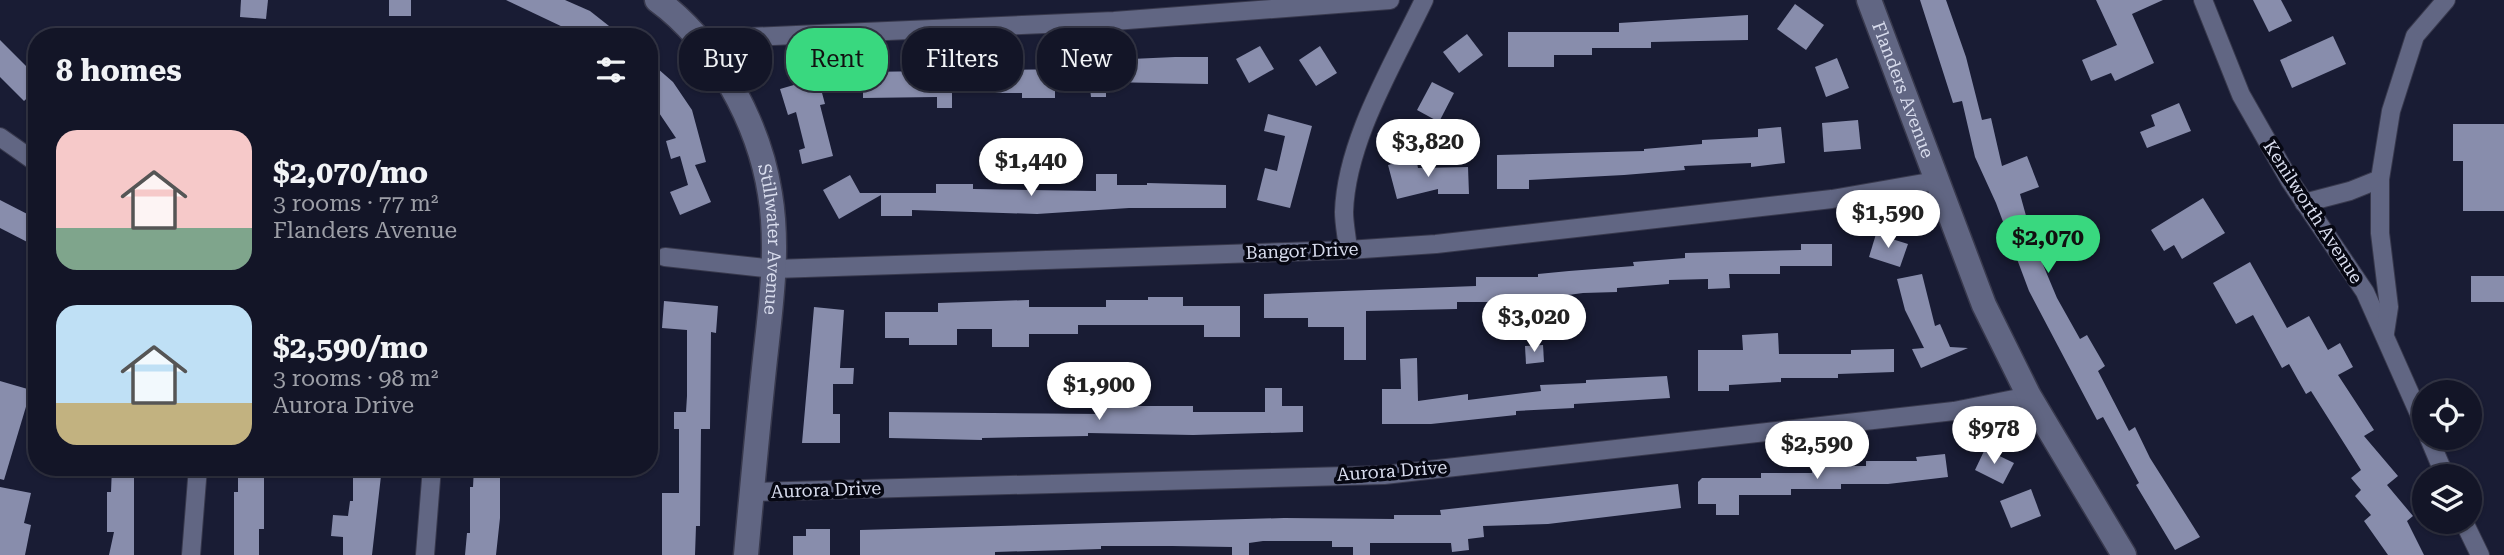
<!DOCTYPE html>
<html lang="en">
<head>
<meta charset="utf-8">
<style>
	body { margin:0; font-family:"Roboto Serif",serif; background:#202233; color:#f1f3f6; height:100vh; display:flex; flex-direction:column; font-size:26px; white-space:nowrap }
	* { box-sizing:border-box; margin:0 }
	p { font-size:23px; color:#9d9fa7 }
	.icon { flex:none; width:38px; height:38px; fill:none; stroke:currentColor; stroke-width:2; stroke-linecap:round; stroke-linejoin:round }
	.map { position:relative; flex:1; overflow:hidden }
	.panel { position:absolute; left:28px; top:28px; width:630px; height:448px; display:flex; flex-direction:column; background:#131527; border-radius:28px; box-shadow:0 2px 5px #0004,0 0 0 2px #323444 }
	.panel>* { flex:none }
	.guide { position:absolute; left:679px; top:28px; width:665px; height:63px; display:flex; gap:14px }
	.buttons { position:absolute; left:2412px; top:380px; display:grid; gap:14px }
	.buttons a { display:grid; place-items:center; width:70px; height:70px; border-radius:50%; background:#131527; box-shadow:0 2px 5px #0004,0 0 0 2px #323444; font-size:35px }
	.price { position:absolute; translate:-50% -60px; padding:0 16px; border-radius:24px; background:#fff; color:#222; font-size:23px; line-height:46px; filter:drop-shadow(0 2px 4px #0008) }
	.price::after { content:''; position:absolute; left:50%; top:42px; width:21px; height:16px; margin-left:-10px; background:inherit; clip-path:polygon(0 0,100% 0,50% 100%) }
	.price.current { background:#39d87f; color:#111 }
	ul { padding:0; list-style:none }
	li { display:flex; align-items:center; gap:21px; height:175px; padding:0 28px }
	li span { display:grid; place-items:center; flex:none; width:196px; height:140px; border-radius:21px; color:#555 }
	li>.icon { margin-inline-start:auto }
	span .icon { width:84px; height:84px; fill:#fffc; stroke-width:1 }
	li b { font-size:30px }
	h2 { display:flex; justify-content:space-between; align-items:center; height:84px; padding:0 28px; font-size:30px }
	.chip { padding:0 24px; border-radius:28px; background:#131527; box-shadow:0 2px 5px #0004,0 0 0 2px #323444; font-size:24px; line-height:63px }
	.chip.current { background:#39d87f; color:#111 }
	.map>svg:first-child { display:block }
	.building { fill:#888dac }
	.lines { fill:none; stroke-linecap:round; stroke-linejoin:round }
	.street-casing { stroke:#38394d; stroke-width:20 }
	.secondary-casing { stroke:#38394d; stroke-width:27 }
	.street { stroke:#616683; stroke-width:18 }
	.secondary { stroke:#616683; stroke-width:24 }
	.labels { text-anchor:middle; stroke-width:7; stroke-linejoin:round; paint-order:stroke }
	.street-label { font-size:18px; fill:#d8dced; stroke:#060712 }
</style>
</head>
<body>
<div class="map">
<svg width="2504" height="555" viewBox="0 0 2504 555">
	<rect width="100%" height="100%" fill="#191c34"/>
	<!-- building -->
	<g class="building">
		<polygon points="241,0 268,0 266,19 240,17"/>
		<rect x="389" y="0" width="22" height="16"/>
		<polygon points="506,0 565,0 590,11 623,37 584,37"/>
		<polygon points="1920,0 1946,0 1966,57 1982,120 1991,118 2002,166 2027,156 2039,187 2020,194 2033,241 2057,298 2080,339 2087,335 2105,366 2098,371 2129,431 2135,427 2150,458 2200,537 2175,550 2136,485 2139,483 2103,417 2097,420 2029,291 1996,203 1975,157 1962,101 1953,103"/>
		<polygon points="2096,0 2163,0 2132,14 2154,63 2115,81 2111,73 2091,81 2082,60 2117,45"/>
		<polygon points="2253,0 2281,0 2292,21 2269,32"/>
		<polygon points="1795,4 1824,25 1806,50 1777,29"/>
		<polygon points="1748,15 1748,40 1651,42 1651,48 1592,48 1592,55 1554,55 1554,67 1508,67 1508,32 1619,32 1619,23"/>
		<polygon points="1467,34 1483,55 1459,73 1443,52"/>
		<polygon points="2333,36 2346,64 2292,88 2280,60"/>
		<polygon points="0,40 37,77 37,89 24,101 0,77"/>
		<polygon points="1260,46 1274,69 1249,83 1236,59"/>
		<polygon points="1320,46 1337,73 1316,86 1299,60"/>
		<polygon points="1175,57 1208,57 1208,84 1106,82 1106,97 1091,97 1090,88 1055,89 1055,98 1022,98 1022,93 952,93 952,108 937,108 937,97 863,98 863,72 1073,69 1073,64 1131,64 1131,59"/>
		<polygon points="1837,58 1849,88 1826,97 1815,67"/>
		<polygon points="649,61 673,82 692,110 706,162 695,165 711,202 680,215 670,192 688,185 680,156 671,159 666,141 676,138 649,98"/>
		<polygon points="818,78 825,104 820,105 833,156 802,164 799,150 805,148 796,112 788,115 780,89"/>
		<polygon points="1432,82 1454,93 1439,122 1417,110"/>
		<polygon points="2179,103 2191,131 2147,148 2140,132 2155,126 2151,115"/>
		<polygon points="1268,114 1312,126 1290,208 1257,200 1265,168 1277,171 1285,136 1264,131"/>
		<polygon points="1858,120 1861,149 1824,152 1822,123"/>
		<polygon points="2453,124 2504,124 2504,211 2463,211 2463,161 2453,161"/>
		<polygon points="1781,127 1785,163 1751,167 1751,163 1684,166 1685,170 1624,175 1529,180 1529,189 1497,189 1497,155 1644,151 1644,149 1702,144 1702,140 1758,137 1758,129"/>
		<polygon points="1416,158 1418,168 1468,167 1469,194 1438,194 1438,189 1397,199 1388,165"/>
		<polygon points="1096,174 1117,174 1117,185 1147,185 1147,183 1226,185 1226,208 1129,208 1037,214 912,210 912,216 881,216 881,195 839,219 823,190 850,175 860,193 936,193 936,184 973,184 973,189 1096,191"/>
		<polygon points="2203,198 2225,233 2182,259 2174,245 2164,251 2151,230"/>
		<polygon points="0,200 37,219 37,247 0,228"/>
		<polygon points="1876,234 1908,244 1900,267 1869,257"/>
		<polygon points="1801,244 1832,244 1832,266 1780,266 1780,274 1729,274 1730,288 1708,289 1708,279 1669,280 1669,284 1617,288 1617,292 1583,293 1517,302 1457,302 1457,309 1366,311 1366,360 1344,360 1344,327 1308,327 1308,318 1264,318 1264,294 1476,286 1476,277 1538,277 1538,274 1569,271 1634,266 1633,262 1685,258 1685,253 1801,250"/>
		<polygon points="2250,262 2287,328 2309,316 2328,350 2340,343 2353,367 2338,375 2374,430 2364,436 2398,476 2387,485 2413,516 2407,521 2424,555 2388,555 2364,521 2371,515 2355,496 2361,490 2351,478 2361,470 2311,391 2306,394 2289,364 2282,368 2253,315 2236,324 2213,283"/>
		<polygon points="1922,274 1935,326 1940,324 1950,347 1968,348 1921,368 1912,349 1924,348 1905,310 1897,279"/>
		<rect x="2471" y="276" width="33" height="26"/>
		<polygon points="1148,297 1183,297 1183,306 1240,306 1240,337 1204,337 1204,325 1078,325 1078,334 1029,334 1029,347 992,347 992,329 957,329 957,345 909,345 909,338 885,338 885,312 938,312 938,303 1029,300 1029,307 1106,307 1106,300 1148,300"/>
		<polygon points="664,301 718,306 716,333 711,332 710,429 701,429 700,526 696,526 695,555 662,555 662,493 679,493 679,429 674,429 674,412 686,412 687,396 687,330 662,328"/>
		<polygon points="814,307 844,310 840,368 854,368 853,384 833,384 833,414 840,414 840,443 802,443"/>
		<polygon points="1778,333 1779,354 1851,354 1851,350 1894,349 1894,372 1838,374 1838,378 1781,378 1781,382 1729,385 1729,391 1698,391 1698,350 1743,350 1742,335"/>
		<polygon points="1543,345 1544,362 1526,364 1525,346"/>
		<polygon points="1417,358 1418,401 1468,394 1468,400 1541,391 1540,385 1586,383 1586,380 1667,376 1670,398 1574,404 1574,408 1516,411 1516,415 1431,424 1382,424 1382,389 1401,389 1400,359"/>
		<polygon points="0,381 31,390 4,480 0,479"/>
		<polygon points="1265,388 1282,388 1282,406 1303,406 1303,432 1193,435 1088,433 1088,436 982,438 982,440 889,438 889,412 1104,414 1104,406 1193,406 1193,412 1265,412"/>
		<polygon points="1985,449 2014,463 2003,484 1975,470"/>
		<polygon points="1945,454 1948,477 1888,484 1841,484 1841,489 1791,489 1791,495 1739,495 1739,515 1716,515 1716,504 1698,504 1698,482 1702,478 1761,478 1761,473 1812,473 1812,466 1866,466 1866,461 1917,461 1916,457"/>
		<polygon points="112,467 134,467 134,555 109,555 114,532 107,532 107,492 111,492"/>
		<polygon points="238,467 264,467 264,529 259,529 259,555 234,555 234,492 238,492"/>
		<polygon points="353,467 382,467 372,555 343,555 343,537 331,536 333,515 348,516 350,501 353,501"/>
		<polygon points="474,467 500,467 500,518 496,555 465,555 467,533 470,533 470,487 473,487"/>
		<polygon points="1678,484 1681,508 1548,524 1483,526 1484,537 1468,539 1469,550 1452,552 1451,543 1370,543 1370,555 1353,555 1353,547 1332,547 1332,541 1263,541 1249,543 1249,555 1232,555 1232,547 1172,546 1101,546 1101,549 995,552 995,555 860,555 860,530 1284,518 1394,519 1394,515 1441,515 1440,510"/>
		<polygon points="0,487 31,493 24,523 31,525 25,555 0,555"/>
		<polygon points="2031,489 2041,516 2011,528 2000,501"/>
		<polygon points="806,529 830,529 830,555 793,555 793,536 806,536"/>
	</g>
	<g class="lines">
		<!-- street casing -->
		<g class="street-casing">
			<g id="street">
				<polyline points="2203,0 2241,95 2290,181 2365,292 2424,425"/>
				<polyline points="705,46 748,37 1114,21 1390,0"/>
				<polyline points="0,137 37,163"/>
				<polyline points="2304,203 2350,191 2380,179"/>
				<path d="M1348,250C1347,237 1344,224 1344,212C1346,141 1394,63 1424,0"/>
				<polyline points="665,257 774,269 1348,250 1436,244 1832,199 1935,181"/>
				<polyline points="2385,333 2389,307 2380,233 2380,179 2391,111 2415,36 2446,0"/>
				<polyline points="2429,438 2445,476"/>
				<polyline points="752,492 1384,475 1954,411 2029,396"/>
				<polyline points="2464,522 2480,555"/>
				<polyline points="191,555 198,467"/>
				<polyline points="425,555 432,467"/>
			</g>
		</g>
		<!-- secondary casing -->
		<g class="secondary-casing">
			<g id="secondary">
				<path id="s1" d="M657,0C716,43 759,123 770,194C779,248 771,304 765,359C758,424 752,489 746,555"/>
				<path id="s2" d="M1869,0L1984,305L2029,396L2124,555"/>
			</g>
		</g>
		<!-- street -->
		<use href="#street" class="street"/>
		<!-- secondary -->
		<use href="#secondary" class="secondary"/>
	</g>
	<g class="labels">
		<!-- street labels -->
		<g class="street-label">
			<text dy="6" stroke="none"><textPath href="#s2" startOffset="96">Flanders Avenue</textPath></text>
			<text transform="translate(2313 212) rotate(57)" y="6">Kenilworth Avenue</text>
			<text dy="6" stroke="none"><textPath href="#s1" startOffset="275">Stillwater Avenue</textPath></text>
			<text transform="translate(1302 251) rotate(-2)" y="6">Bangor Drive</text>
			<text transform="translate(1392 471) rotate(-4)" y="6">Aurora Drive</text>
			<text transform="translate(826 490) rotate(-2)" y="6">Aurora Drive</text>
		</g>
	</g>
</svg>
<div class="buttons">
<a><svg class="icon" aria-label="locate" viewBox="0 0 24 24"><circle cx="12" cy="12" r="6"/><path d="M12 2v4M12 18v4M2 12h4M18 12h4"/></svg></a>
<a><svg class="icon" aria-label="layers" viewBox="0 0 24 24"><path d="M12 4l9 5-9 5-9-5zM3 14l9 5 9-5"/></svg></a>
</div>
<b class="price" style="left:1428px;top:179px">$3,820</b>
<b class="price" style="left:1031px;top:198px">$1,440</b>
<b class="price" style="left:1888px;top:250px">$1,590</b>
<b class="price current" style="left:2048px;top:275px">$2,070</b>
<b class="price" style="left:1534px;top:354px">$3,020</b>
<b class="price" style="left:1099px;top:422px">$1,900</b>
<b class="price" style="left:1994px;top:466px">$978</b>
<b class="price" style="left:1817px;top:481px">$2,590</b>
<div class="guide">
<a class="chip">Buy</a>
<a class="chip current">Rent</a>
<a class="chip">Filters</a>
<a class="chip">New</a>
</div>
<section class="panel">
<h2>8 homes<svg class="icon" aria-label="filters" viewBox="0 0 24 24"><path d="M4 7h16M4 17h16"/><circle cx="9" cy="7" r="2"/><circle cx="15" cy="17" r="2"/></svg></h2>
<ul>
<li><span style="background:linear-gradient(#f6c9c9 70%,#7fa58c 0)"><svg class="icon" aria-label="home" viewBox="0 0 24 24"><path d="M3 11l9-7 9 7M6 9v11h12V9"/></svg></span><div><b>$2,070/mo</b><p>3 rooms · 77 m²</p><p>Flanders Avenue</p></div></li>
<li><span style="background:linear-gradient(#bfe0f5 70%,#c2b280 0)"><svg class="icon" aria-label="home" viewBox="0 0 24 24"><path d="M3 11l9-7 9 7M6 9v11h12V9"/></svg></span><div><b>$2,590/mo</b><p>3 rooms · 98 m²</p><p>Aurora Drive</p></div></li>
</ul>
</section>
</div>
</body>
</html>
